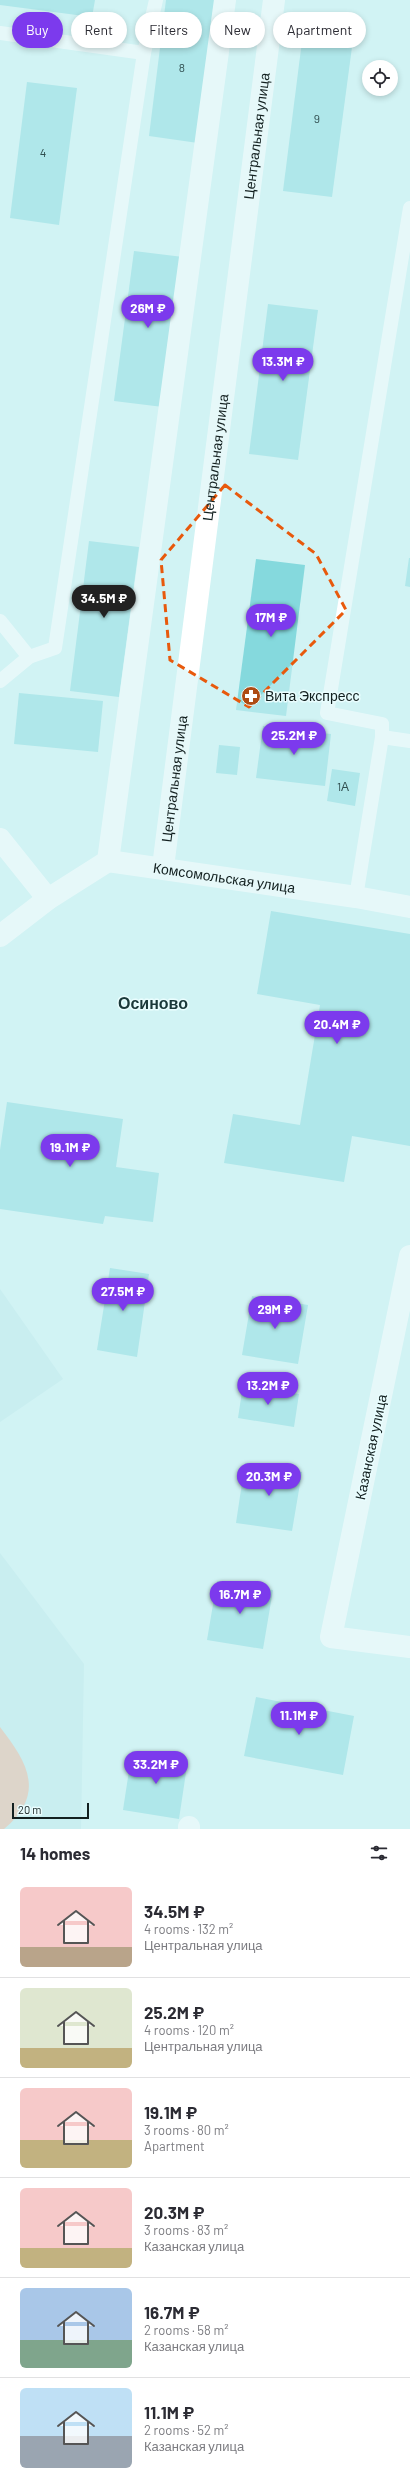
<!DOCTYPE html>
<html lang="en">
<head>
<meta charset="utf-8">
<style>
	body { margin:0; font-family:Barlow,sans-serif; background:#f7f7f7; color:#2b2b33; height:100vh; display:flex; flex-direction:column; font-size:15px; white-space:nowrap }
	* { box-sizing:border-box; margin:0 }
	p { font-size:13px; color:#7c7c81 }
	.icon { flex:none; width:22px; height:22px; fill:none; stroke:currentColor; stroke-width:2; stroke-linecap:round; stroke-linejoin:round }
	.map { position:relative; height:1829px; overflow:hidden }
	.panel { display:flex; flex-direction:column; background:#fff; flex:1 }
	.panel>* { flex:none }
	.banner { position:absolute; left:12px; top:12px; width:386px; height:36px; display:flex; gap:8px }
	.fabs { position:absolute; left:362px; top:60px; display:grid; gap:8px }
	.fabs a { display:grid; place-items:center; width:36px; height:36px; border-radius:50%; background:#fff; box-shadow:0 2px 6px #0003; font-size:20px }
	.scale { position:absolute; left:12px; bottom:10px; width:77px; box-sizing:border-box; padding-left:4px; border:2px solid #132020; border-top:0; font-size:11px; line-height:14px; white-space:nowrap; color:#132020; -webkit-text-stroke:3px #e9fdfe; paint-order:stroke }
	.price { position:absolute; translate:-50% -34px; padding:0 9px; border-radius:14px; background:#7c3aed; color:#fff; font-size:13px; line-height:26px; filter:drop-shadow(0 1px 2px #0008) }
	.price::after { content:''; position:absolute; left:50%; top:24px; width:12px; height:9px; margin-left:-6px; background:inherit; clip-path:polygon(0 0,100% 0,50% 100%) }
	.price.active { background:#222; color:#fff }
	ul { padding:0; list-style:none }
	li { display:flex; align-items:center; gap:12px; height:100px; padding:0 20px }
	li+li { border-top:1px solid #e1e1e2 }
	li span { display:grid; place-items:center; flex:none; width:112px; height:80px; border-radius:6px; color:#555 }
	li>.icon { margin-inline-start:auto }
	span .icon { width:48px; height:48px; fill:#fffc; stroke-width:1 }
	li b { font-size:17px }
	h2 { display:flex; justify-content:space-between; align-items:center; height:48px; padding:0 20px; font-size:17px }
	.chip { padding:0 14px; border-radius:18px; background:#fff; box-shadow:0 2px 6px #0003; font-size:14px; line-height:36px }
	.chip.active { background:#7c3aed; color:#fff }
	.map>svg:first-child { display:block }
	.built { fill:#bee9eb }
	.green { fill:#ecb197 }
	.building { fill:#85d9dd }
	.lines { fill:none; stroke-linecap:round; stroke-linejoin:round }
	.lane { stroke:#fff; stroke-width:14 }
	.street { stroke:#fff; stroke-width:22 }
	.marked { fill:none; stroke:#e8590c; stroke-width:3; stroke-dasharray:8 5; stroke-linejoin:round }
	.labels { text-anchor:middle; stroke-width:3; stroke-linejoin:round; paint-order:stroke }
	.number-label { font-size:12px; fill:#304e4f }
	.street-label { font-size:14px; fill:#132020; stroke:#e9fdfe }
	.poi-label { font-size:14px; fill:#132020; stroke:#e9fdfe; text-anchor:start }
	.quarter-label { font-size:16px; font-weight:bold; fill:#1a3839; stroke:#e9fdfe }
</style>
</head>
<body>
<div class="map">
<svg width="410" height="1829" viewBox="0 0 410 1829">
	<rect width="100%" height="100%" fill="#d1f3f4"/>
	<!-- built -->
	<g class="built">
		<polygon points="0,1289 63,1379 0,1422"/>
		<polygon points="0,1553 84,1664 81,1829 0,1829"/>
	</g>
	<!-- green -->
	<path class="green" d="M0,1727C28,1763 46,1794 4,1829H0Z"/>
	<!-- building -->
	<g class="building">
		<polygon points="0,0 95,0 92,17 0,5"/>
		<polygon points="166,0 216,0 198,143 149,136"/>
		<polygon points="302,41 352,47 332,197 283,191"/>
		<polygon points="27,82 77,88 59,225 10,218"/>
		<polygon points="134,251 183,257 163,407 114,401"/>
		<polygon points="268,304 318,310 298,460 249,454"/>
		<polygon points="89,541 139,547 119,697 70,691"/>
		<polygon points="409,558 410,558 410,587 405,586"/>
		<polygon points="256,559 305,565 286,716 236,710"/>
		<polygon points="19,693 103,701 98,752 14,744"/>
		<polygon points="263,726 331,734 325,786 256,778"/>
		<polygon points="219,745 240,747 237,775 216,773"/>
		<polygon points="332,769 360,773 355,806 327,801"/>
		<polygon points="271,911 410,934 410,1146 352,1136 344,1182 224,1163 233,1114 300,1125 320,1005 257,994"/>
		<polygon points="7,1102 123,1119 116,1167 159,1173 153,1222 105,1216 103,1224 0,1209 0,1150"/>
		<polygon points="110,1268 149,1274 137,1357 97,1350"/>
		<polygon points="252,1296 308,1305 298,1364 242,1355"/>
		<polygon points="243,1385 299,1394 294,1427 238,1418"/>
		<polygon points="245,1463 302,1472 292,1531 236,1523"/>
		<polygon points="217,1581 273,1590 263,1649 207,1640"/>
		<polygon points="256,1697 354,1716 343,1775 244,1756"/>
		<polygon points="132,1751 188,1759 179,1819 123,1810"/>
	</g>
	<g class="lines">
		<!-- lane -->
		<g class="lane">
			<polyline points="0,33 144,53 156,0"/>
			<polyline points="0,621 29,657 0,681"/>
			<polyline points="29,657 55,648 144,53"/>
			<polyline points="382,737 382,724 327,713 410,208"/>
			<polyline points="356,897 382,737 410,741"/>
		</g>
		<!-- street -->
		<g class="street">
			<polyline points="0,839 48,899"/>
			<polyline points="108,861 225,0"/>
			<path id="s1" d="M163,867L274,0"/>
			<path id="s2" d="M0,936L48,899L108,861L356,897L410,907"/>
			<polyline points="410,1256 331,1637 410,1647"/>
			<polyline points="189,1829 189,1827"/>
		</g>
	</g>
	<!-- marked area -->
	<path d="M0 0H410V1829H0ZM225,485L316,554L346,610L249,707L170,660L161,560Z" fill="#d1f3f4" fill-opacity=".55" fill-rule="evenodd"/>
	<path class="marked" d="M225,485L316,554L346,610L249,707L170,660L161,560Z"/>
	<!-- icons -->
	<defs>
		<g id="pharmacy-disc" transform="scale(1)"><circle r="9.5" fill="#ae4b13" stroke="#e9fdfe"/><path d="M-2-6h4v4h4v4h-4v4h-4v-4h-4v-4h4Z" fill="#fff"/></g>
	</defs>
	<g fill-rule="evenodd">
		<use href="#pharmacy-disc" x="251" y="696"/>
	</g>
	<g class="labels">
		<!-- number labels -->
		<g class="number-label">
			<text x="182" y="72">8</text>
			<text x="317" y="123">9</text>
			<text x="43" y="157">4</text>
			<text x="343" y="791">1А</text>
		</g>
		<!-- street labels -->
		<g class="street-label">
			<text dy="5" stroke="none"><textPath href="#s1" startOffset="737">Центральная улица</textPath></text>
			<text dy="5" stroke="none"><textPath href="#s1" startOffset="413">Центральная улица</textPath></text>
			<text dy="5" stroke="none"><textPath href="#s1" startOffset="89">Центральная улица</textPath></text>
			<text dy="5" stroke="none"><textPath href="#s2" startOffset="249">Комсомольская улица</textPath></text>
			<text transform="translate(371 1447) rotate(-78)" y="5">Казанская улица</text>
		</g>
		<!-- poi labels -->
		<g class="poi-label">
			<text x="265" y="701">Вита Экспресс</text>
		</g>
		<!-- quarter labels -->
		<g class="quarter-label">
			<text x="153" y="1009">Осиново</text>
		</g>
	</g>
</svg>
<div class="fabs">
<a><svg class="icon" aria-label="locate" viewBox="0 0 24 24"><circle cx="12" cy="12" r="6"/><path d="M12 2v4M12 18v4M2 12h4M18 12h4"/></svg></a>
</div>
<div class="scale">20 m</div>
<b class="price" style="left:148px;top:329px">26M ₽</b>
<b class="price" style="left:283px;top:382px">13.3M ₽</b>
<b class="price active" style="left:104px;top:619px">34.5M ₽</b>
<b class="price" style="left:271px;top:638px">17M ₽</b>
<b class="price" style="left:294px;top:756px">25.2M ₽</b>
<b class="price" style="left:337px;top:1045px">20.4M ₽</b>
<b class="price" style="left:70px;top:1168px">19.1M ₽</b>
<b class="price" style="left:123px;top:1312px">27.5M ₽</b>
<b class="price" style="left:275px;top:1330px">29M ₽</b>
<b class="price" style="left:268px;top:1406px">13.2M ₽</b>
<b class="price" style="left:269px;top:1497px">20.3M ₽</b>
<b class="price" style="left:240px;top:1615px">16.7M ₽</b>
<b class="price" style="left:299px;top:1736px">11.1M ₽</b>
<b class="price" style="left:156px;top:1785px">33.2M ₽</b>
<div class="banner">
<a class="chip active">Buy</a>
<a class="chip">Rent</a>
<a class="chip">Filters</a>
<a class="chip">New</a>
<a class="chip">Apartment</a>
</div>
</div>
<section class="panel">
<h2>14 homes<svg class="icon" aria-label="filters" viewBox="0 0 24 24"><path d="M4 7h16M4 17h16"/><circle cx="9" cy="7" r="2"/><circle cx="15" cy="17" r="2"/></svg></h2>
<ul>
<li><span style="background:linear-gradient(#f6c9c9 75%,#b9a48a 0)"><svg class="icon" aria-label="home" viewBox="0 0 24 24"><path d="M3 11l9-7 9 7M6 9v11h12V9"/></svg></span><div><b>34.5M ₽</b><p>4 rooms · 132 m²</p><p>Центральная улица</p></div></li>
<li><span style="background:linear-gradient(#dfe7d0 75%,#c2b280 0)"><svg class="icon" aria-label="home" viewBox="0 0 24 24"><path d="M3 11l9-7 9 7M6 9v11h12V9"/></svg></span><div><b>25.2M ₽</b><p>4 rooms · 120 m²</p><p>Центральная улица</p></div></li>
<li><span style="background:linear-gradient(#f6c9c9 65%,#c2b280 0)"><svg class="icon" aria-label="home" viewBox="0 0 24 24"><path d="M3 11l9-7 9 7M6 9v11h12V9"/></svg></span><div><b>19.1M ₽</b><p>3 rooms · 80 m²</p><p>Apartment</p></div></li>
<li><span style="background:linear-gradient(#f6c9c9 75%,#c2b280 0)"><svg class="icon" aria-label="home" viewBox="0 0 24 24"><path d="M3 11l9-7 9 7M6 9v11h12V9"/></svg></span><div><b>20.3M ₽</b><p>3 rooms · 83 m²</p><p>Казанская улица</p></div></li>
<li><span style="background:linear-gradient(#a9c7e8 65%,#7fa58c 0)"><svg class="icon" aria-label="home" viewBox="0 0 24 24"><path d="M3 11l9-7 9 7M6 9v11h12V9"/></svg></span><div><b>16.7M ₽</b><p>2 rooms · 58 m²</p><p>Казанская улица</p></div></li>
<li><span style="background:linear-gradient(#bfe0f5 60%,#9aa5b1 0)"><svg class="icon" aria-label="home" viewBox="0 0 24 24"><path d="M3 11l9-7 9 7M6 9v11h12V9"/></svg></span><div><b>11.1M ₽</b><p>2 rooms · 52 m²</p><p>Казанская улица</p></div></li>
</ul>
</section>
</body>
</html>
